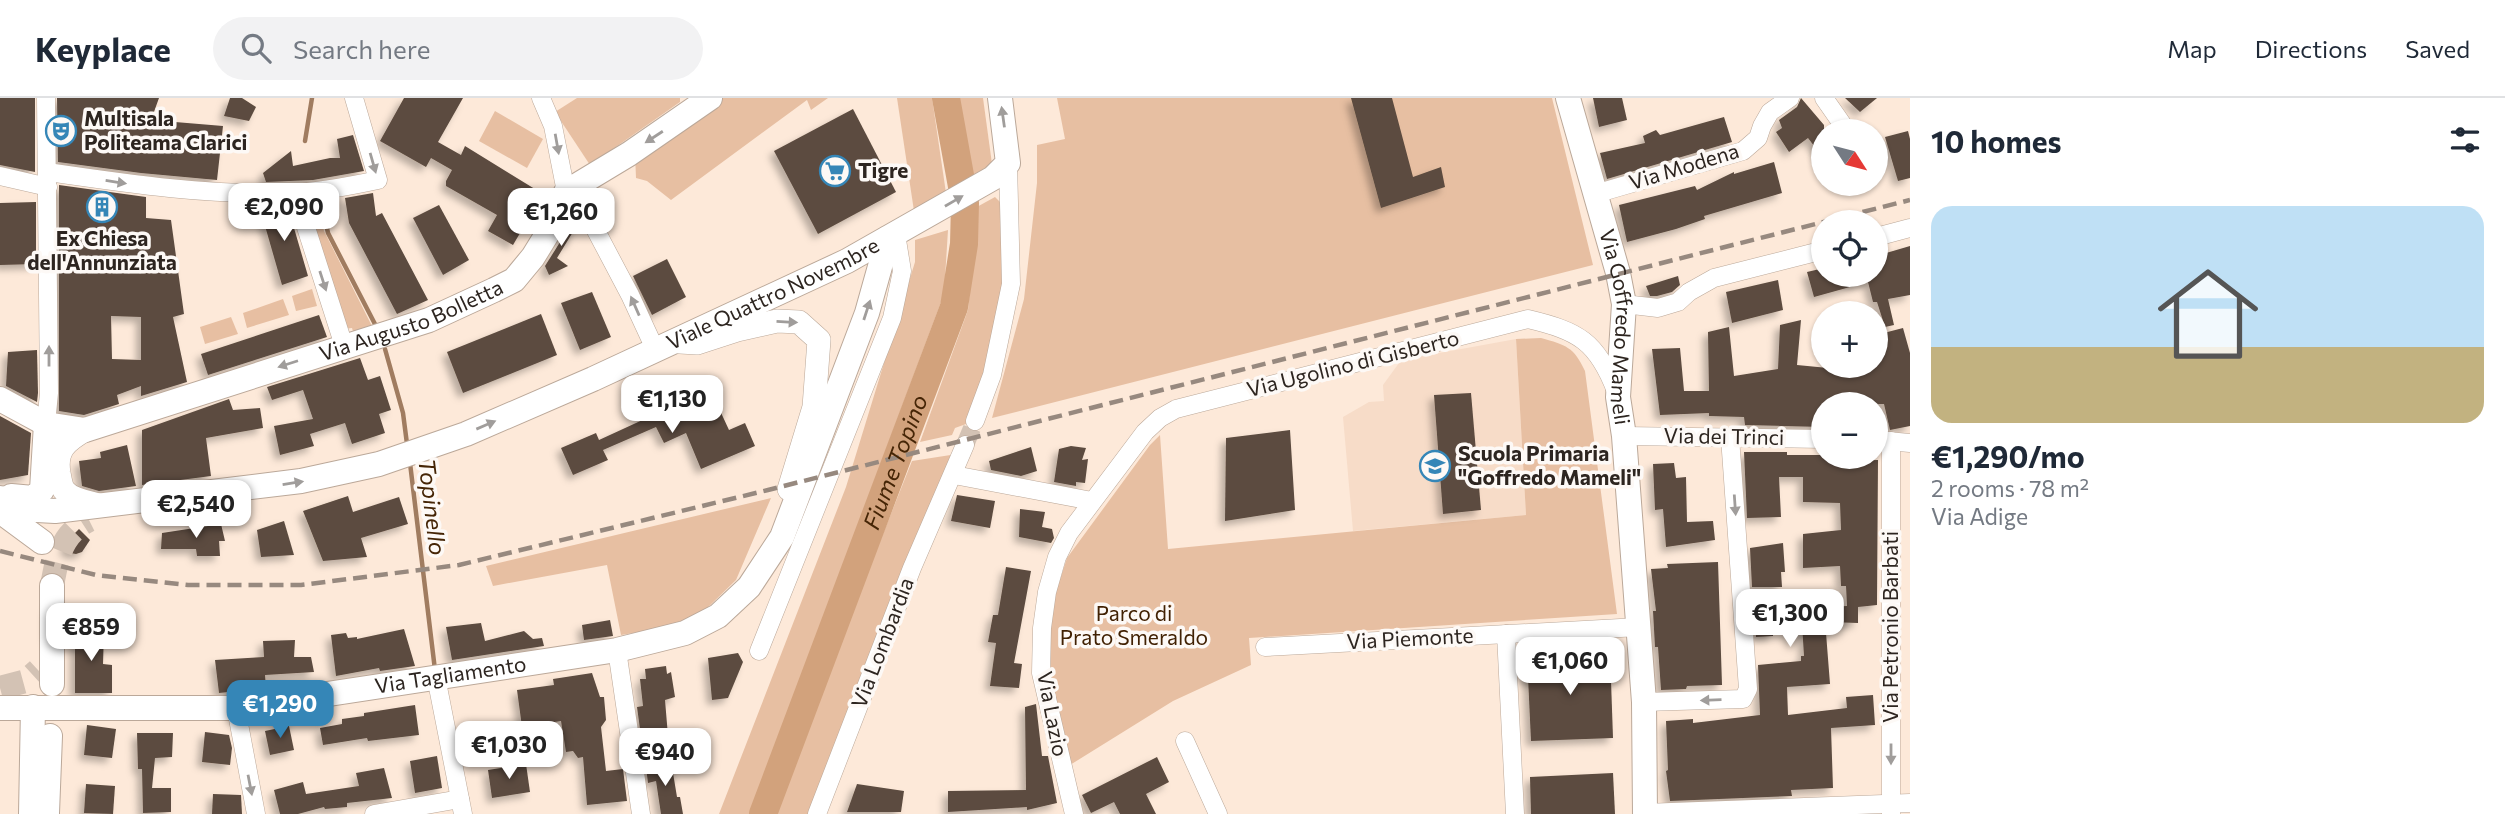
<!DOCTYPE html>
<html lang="en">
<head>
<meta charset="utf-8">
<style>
	body { margin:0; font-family:Commissioner,sans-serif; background:#f2f2f3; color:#1f2937; height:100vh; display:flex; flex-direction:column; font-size:26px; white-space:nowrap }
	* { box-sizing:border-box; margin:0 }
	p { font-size:23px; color:#747a83 }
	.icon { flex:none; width:38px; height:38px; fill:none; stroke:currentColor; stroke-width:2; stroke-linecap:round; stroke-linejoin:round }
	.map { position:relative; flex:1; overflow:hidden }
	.details { display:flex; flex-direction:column; background:#fff; width:595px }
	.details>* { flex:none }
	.needle { width:46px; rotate:126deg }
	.buttons { position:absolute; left:1811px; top:21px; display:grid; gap:14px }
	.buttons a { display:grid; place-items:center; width:77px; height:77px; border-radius:50%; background:#fff; box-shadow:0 2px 5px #0004; font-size:35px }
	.price { position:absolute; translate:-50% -60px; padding:0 16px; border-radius:14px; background:#fff; color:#222; font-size:23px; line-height:46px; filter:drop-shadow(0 2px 4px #0008) }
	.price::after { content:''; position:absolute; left:50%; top:42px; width:21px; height:16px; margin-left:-10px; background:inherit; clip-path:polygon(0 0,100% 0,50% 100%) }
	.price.selected { background:#3586b7; color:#fff }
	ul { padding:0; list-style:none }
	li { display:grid; align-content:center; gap:14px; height:371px; padding:0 21px }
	li span { display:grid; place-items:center; height:217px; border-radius:21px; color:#555 }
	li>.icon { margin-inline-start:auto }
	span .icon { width:126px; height:126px; fill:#fffc; stroke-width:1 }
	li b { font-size:30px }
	h2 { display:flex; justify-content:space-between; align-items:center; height:84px; padding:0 21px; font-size:30px }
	header { display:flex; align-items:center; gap:42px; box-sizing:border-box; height:98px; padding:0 35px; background:#fff; border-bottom:2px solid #e0e1e3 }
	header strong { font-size:33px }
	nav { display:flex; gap:38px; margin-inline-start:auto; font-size:24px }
	.search { width:490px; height:63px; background:#f2f2f3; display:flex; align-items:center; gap:18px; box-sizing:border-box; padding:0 24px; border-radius:38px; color:#747a83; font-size:26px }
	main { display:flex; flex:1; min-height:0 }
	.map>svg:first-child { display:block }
	.built { fill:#f7dcc8 }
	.green { fill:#e7bfa2 }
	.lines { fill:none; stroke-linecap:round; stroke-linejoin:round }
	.stream { stroke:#a07c60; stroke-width:4.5 }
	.river { stroke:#d2a27c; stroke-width:28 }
	.building { fill:#5c4b3f; fill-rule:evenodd; filter:url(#shadow) }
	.minor-tunnel { stroke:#d3c2b4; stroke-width:18; stroke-dasharray:18 9; stroke-linecap:butt }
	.secondary-tunnel { stroke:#d3c2b4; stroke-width:24; stroke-dasharray:24 12; stroke-linecap:butt }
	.minor-casing { stroke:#bba899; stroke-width:19 }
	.tertiary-casing { stroke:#bba899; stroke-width:24 }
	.secondary-casing { stroke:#bba899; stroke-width:26 }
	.minor { stroke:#fff; stroke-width:18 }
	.tertiary { stroke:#fff; stroke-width:23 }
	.secondary { stroke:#fff; stroke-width:24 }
	.rail { stroke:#97897f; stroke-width:4.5; stroke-dasharray:14 7; stroke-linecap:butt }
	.oneway { fill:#a09d9b }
	.labels { text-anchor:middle; stroke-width:7; stroke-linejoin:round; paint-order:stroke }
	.poi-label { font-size:21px; font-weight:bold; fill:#2d2520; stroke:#fdf9f6; text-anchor:start }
	.street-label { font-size:21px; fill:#2d2520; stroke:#fdf9f6 }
	.park-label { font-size:21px; fill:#412103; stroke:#fdf9f6 }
	.water-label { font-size:23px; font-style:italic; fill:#452506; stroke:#fdf9f6 }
</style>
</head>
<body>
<header>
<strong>Keyplace</strong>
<div class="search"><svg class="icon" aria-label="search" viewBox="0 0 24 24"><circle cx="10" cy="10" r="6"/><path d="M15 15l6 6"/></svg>Search here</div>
<nav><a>Map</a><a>Directions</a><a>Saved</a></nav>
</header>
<main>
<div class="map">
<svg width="1910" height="716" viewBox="0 0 1910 716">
	<defs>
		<filter id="shadow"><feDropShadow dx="-5" dy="5" stdDeviation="3.5" flood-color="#0004"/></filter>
	</defs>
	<rect width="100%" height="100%" fill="#fde9d9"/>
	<!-- built -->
	<polygon class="built" points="1516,241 1526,417 1353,433 1343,319 1369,304 1384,303 1383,287 1399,265 1412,260"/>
	<!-- green -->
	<g class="green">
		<polygon points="577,0 680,0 680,4 590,67 555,14"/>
		<polygon points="714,0 828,0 811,12 807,2 671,102 647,83 636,80 635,56"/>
		<polygon points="897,0 932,0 946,95 914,113"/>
		<polygon points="958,0 983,0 992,66 973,77"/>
		<polygon points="1057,0 1552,0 1593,167 992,320 1024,201 1037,85 1037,47 1065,41"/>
		<polygon points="495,13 543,41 527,70 479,43"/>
		<polygon points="995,99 1003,107 1002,203 985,282 966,326 955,330 952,337 920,344 968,212 975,139 975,110"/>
		<polygon points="304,106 317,106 324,133 374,232 354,237 352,230 343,231"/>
		<polygon points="948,132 944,196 750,716 719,716 846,389 915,164 915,142"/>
		<polygon points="312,191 317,208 296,213 292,198"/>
		<polygon points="283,201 289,217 247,230 243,215"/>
		<polygon points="231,219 238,236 205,246 200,229"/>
		<path d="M1541,240C1566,247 1574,249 1585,273L1617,516L1249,540L1251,567L1173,603L1070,667L1052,592L1049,544L1054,500L1067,460L1150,347L1160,337L1168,451L1526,417L1516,241Z"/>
		<polygon points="957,356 813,716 776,716 838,549 912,363"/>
		<polygon points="771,400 736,482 702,515 663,530 621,537 607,467 493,488 486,468"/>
	</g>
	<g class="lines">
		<!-- stream -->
		<g class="stream">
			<polyline points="305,43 312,0"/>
			<polyline points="321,103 328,135 377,230"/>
			<polyline points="385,251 403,315 407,346"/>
			<polyline points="410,365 435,572"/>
		</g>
		<!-- river -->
		<path class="river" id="s1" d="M763,716L954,209L964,146L965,105L946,0"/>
	</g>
	<!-- building -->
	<g class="building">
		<polygon points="0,0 35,0 35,74 0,67"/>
		<polygon points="57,0 159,0 151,22 223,28 217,82 141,75 58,64"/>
		<polygon points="230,0 242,0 256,9 249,23 224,18"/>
		<polygon points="404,0 463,0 438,44 461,57 465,48 543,96 513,147 488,133 497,117 446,88 446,83 452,72 431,60 426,69 380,43"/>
		<polygon points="1351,0 1392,0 1413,79 1441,69 1445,89 1381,110"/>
		<polygon points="1593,0 1622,0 1627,22 1599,29"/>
		<polygon points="1801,0 1824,27 1824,61 1808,40 1789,54 1776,34 1782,30 1779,22 1797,9"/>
		<polygon points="1845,0 1877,0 1860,14"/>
		<polygon points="853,11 896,94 818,136 774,53"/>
		<polygon points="1724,19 1732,44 1607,81 1600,55 1645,45 1643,38 1656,32 1660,37"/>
		<polygon points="1908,33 1910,41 1910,80 1898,83 1885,39"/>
		<polygon points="353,37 364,73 313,82 266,84 263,75 291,53 293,68 330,60 340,60 337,41"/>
		<polygon points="1774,64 1782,95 1704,118 1705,121 1676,131 1627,144 1619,107 1695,88 1697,92 1734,74 1734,76"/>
		<path d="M59,87L146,99V120L171,122L184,216L173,219L187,284L141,298V288L117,297L119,306L84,317L59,313ZM111,218L141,219V262L112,261Z"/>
		<polygon points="373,95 376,118 382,115 428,202 397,216 349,125 345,100"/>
		<polygon points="36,104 36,166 0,167 0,105"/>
		<polygon points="287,106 308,178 282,187 259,107"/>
		<polygon points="439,107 469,162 443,177 413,120"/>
		<polygon points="573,115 579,124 557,160 568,168 549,177 545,168 562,141"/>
		<polygon points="1910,148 1910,197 1888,201 1894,227 1885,229 1877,204 1873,204 1868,184 1814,199 1807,174 1824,170 1824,177 1876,177 1876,158"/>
		<polygon points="667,161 686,199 652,217 633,178"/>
		<polygon points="1678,178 1680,187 1672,194 1657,198 1650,198 1646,188"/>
		<polygon points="1778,182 1783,212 1732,225 1726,194"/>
		<polygon points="592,194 611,239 580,252 561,205"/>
		<polygon points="541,216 557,257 463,295 447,254"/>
		<polygon points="319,217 327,239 208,277 201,256"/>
		<polygon points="1801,222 1797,267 1828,270 1828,268 1876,268 1876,237 1903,230 1910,255 1910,328 1890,332 1884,306 1824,306 1824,329 1745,327 1744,319 1709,318 1709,315 1660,317 1652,251 1680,250 1684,293 1709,293 1708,234 1729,229 1734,278 1778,271 1780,227"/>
		<polygon points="37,252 38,295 37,304 6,288 8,254"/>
		<polygon points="360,260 368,282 380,278 391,312 379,316 385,335 352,346 345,325 310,336 314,348 280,357 274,328 313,321 303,292 272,302 267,289"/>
		<polygon points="710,291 729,332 745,325 755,348 701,371 686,335 664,345 656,329 603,352 608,362 573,377 561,350 596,335 599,342"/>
		<polygon points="1471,295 1481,412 1443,416 1434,297"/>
		<polygon points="229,301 233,312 260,310 263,330 206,340 211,378 142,387 142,332"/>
		<polygon points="0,318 31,335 28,377 0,382"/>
		<polygon points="1290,332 1295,412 1225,423 1226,340"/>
		<polygon points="127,347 136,388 99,393 82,388 79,363 101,360 100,354"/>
		<polygon points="1071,348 1086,350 1082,362 1088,361 1085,385 1076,384 1076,388 1054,384 1059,351"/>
		<polygon points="1031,349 1037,373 1021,378 991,372 989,363"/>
		<polygon points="1744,354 1787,354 1787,357 1824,357 1824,359 1833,359 1833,363 1878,362 1877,507 1858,509 1858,525 1829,524 1830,535 1826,535 1830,586 1787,589 1788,617 1847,610 1846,599 1873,597 1875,627 1831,630 1833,690 1791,692 1792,698 1670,703 1666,673 1668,672 1666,623 1693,621 1693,625 1760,617 1758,567 1801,563 1801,558 1804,558 1801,510 1847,508 1846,488 1841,488 1840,468 1803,470 1803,436 1841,432 1840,405 1803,404 1803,379 1779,379 1781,419 1747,420"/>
		<polygon points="1674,365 1676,380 1686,379 1687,424 1713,423 1715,442 1666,449 1663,411 1655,412 1653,366"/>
		<polygon points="957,397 995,403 990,430 951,423"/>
		<polygon points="348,398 353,414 399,399 408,426 361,440 367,459 323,463 303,413"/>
		<polygon points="1020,411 1045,414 1042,429 1052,431 1054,440 1051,445 1019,439"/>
		<polygon points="284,423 294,457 261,459 257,432"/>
		<polygon points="221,426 225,443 219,443 220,458 197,458 196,451 161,451 162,435"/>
		<polygon points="79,431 90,442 82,454 76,456 70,455 64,451 71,439"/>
		<polygon points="1783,445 1785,474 1781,474 1782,489 1752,489 1750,450"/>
		<polygon points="1718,464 1722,587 1687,588 1686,591 1661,592 1658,549 1655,549 1653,513 1656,513 1651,471 1668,470 1667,466"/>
		<polygon points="1006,469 1031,473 1014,565 1022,566 1019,590 990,588 996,545 988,544 993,517 998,517"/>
		<polygon points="1755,512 1773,512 1773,538 1756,539"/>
		<polygon points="610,522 613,538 584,542 582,527"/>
		<polygon points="481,525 485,543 524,533 533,541 542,540 544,548 452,562 446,529"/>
		<polygon points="75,531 104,533 103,566 112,567 112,595 75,595"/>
		<polygon points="404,531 415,568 380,573 379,570 336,578 331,537 346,535 348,540 357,539 357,541"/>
		<polygon points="295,542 294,559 311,559 314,574 265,577 266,590 219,595 215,562 264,559 263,543"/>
		<polygon points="1610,554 1613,640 1531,643 1527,558"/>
		<polygon points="738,555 743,564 728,600 712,602 708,560"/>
		<polygon points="666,568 667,576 671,574 675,599 665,602 668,638 646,638 643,631 640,631 637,609 643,608 640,581 646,581 645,571"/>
		<polygon points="592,575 600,599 604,599 606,622 601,629 606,673 623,671 627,703 587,707 583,659 578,660 573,653 566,654 561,623 522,629 517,592 554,587 553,581"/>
		<polygon points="1036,606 1042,658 1048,658 1057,705 1027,712 1027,709 948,714 948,693 1026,692 1025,609"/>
		<polygon points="415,607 419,637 368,643 367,640 323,647 320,630 342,626 342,621 364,618 364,615"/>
		<polygon points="87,627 116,631 112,660 84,657"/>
		<polygon points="289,628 294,652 270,657 265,633"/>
		<polygon points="205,634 229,637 232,650 230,667 202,664"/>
		<polygon points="137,635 173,635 172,659 155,660 152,690 171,690 171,714 143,715 142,671 138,671"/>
		<polygon points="437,658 442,690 415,695 410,663"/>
		<polygon points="1157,659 1169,684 1146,696 1156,716 1120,716 1114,704 1091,715 1082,697"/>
		<polygon points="671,663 677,699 680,699 683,716 661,716 656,683 648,685 646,669"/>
		<polygon points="526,666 530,694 492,700 488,672"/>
		<polygon points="384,670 392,700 347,705 347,709 325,711 324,709 298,716 280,716 274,692 303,684 306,696 359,688 356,675"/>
		<polygon points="1613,675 1615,716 1531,716 1530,679"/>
		<polygon points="86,686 115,688 113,716 84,715"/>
		<polygon points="857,686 904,693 901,714 847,714"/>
		<polygon points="213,696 241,697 242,716 212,716"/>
	</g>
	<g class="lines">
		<!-- minor-tunnel -->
		<polyline class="minor-tunnel" points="965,347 975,323"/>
		<!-- secondary-tunnel -->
		<g class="secondary-tunnel">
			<path d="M52,488C57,460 61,436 89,422"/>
			<polyline points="0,590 26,583 38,572"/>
		</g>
		<!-- minor casing -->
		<g class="minor-casing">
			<g id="minor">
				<polyline points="541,0 553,28 566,94 583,108 630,197 655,251"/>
				<polyline points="1824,0 1847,33"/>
				<path d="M48,74C130,86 211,98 293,95C321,94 350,88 378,82L354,0"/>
				<polyline points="0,78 48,89"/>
				<polyline points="295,95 344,248"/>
				<polyline points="1595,96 1743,53 1758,40 1762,28 1770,14 1790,0"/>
				<polyline points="1876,139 1910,130"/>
				<polyline points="1624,206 1658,210 1678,204 1689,194 1714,180 1824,152"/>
				<polyline points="975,323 992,277 1011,186 1008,65"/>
				<polyline points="46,326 49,295 46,0"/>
				<polyline points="1624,338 1824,341"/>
				<polyline points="1876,342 1910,345"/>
				<polyline points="1891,343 1891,716"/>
				<polyline points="954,377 1092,403"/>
				<polyline points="1506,536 1515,716"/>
				<polyline points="1265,549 1639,529"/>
				<polyline points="617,552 641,716"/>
				<polyline points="759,553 892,220 902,173 896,136"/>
				<polyline points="436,579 463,716"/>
				<polyline points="1644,604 1743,601 1748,591 1730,339"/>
				<polyline points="236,610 256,716"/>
				<polyline points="1185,643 1218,716"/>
				<polyline points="1644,715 1910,705"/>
				<polyline points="374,716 460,701"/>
				<polyline points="817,716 912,470 965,347"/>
				<path d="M1074,716L1041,575L1042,530L1047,494L1057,459L1069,435L1145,334L1160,320L1176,311L1528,221C1578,233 1597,243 1616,293"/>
			</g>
		</g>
		<!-- tertiary casing -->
		<g class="tertiary-casing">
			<g id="tertiary">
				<polyline points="680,244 697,245 737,232 777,223 799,224 819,242 814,309 789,391"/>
				<path d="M85,332C66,343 55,352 59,375C60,380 61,388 64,392C71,402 89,404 99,407"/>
			</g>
		</g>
		<!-- secondary casing -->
		<g class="secondary-casing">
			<g id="secondary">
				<path id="s2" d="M1568,0L1618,175L1624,206L1618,299L1624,338L1644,604L1645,716"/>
				<path id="s3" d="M0,301L46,326L85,332L429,222L494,192L514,182L533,159L549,133L566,94L629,56L710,0"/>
				<polyline points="11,398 33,400 42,392 46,326"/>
				<path id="s4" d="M0,400L37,412L55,413L301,383L379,366L466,336L593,281L847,163L993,80L1008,65L1000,0"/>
				<polyline points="0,413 42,444"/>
				<polyline points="52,586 52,488"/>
				<path id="s5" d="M0,610H236L617,552L685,535L718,518L749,489L782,439L867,215L888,140"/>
				<polyline points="47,715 50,638"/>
				<polyline points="31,716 33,609"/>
			</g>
		</g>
		<!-- minor -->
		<use href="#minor" class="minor"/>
		<!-- tertiary -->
		<use href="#tertiary" class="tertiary"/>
		<!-- secondary -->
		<use href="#secondary" class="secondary"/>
		<!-- rail -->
		<polyline class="rail" points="0,453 96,477 188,487 301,487 459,467 768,392 1910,102"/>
	</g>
	<!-- one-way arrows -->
	<defs><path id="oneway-solid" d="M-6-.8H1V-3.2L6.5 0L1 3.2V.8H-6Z" transform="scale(1.75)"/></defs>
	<g class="oneway">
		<use href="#oneway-solid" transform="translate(1003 19) rotate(-98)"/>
		<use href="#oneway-solid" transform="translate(654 39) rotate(147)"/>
		<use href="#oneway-solid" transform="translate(557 46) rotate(80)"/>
		<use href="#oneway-solid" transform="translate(373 65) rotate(74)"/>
		<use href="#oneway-solid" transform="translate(116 84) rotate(9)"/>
		<use href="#oneway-solid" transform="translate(954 103) rotate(-30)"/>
		<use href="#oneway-solid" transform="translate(323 183) rotate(72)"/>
		<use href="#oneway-solid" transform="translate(635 208) rotate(-114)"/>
		<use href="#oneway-solid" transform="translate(867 212) rotate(-72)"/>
		<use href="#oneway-solid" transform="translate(787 224) rotate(3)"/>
		<use href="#oneway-solid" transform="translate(49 258) rotate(-90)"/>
		<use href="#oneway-solid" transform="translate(288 266) rotate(162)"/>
		<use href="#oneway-solid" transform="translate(486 327) rotate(-23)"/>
		<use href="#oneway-solid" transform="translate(293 385) rotate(-9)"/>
		<use href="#oneway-solid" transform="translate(1735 407) rotate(86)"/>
		<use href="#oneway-solid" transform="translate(1711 602) rotate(178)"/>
		<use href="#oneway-solid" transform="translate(1891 656) rotate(90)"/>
		<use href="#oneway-solid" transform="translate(250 687) rotate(79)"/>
	</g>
	<!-- icons -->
	<defs>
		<g id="theatre-ring" transform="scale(1.575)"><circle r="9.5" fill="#fdf9f6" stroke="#3586b7" stroke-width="1.5"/><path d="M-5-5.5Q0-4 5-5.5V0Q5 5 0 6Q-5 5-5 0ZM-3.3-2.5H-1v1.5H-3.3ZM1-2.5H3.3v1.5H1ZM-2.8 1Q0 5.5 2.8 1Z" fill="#3586b7"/></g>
		<g id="supermarket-ring" transform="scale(1.575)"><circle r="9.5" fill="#fdf9f6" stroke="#3586b7" stroke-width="1.5"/><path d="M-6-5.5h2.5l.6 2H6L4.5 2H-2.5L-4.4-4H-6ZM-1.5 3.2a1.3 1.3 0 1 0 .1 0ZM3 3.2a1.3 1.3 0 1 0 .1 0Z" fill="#3586b7"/></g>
		<g id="building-ring" transform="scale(1.575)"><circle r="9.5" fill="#fdf9f6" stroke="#3586b7" stroke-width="1.5"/><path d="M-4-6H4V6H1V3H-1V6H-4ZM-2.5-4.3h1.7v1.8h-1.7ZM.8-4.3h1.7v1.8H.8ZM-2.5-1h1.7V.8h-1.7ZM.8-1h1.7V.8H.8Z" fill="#3586b7"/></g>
		<g id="school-ring" transform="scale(1.575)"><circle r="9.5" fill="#fdf9f6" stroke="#3586b7" stroke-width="1.5"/><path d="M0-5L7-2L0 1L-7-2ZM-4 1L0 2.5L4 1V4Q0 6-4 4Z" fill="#3586b7"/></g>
	</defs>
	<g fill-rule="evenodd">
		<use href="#theatre-ring" x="61" y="33"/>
		<use href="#supermarket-ring" x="835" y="73"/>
		<use href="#building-ring" x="102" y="109"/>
		<use href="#school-ring" x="1435" y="368"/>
	</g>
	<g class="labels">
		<!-- poi labels -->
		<g class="poi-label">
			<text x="84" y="28">Multisala<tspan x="84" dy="24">Politeama Clarici</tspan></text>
			<text x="858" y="80">Tigre</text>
			<text x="102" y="148" text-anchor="middle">Ex Chiesa<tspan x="102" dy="24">dell'Annunziata</tspan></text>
			<text x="1458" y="363">Scuola Primaria<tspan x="1458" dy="24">"Goffredo Mameli"</tspan></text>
		</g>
		<!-- street labels -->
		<g class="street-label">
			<text transform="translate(1684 69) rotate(-17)" y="7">Via Modena</text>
			<text dy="7" stroke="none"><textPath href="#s4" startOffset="814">Viale Quattro Novembre</textPath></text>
			<text dy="7" stroke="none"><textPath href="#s3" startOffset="436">Via Augusto Bolletta</textPath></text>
			<text dy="7" stroke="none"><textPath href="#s2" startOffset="236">Via Goffredo Mameli</textPath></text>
			<text transform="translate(1353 266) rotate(-14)" y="7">Via Ugolino di Gisberto</text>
			<text transform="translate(1724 339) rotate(1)" y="7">Via dei Trinci</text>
			<text transform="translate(1891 529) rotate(-90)" y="7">Via Petronio Barbati</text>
			<text transform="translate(1410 541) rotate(-3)" y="7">Via Piemonte</text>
			<text transform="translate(883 545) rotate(-69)" y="7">Via Lombardia</text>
			<text dy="7" stroke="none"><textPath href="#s5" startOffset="453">Via Tagliamento</textPath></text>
			<text transform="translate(1052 616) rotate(79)" y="7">Via Lazio</text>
		</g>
		<!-- park labels -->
		<g class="park-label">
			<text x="1134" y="523">Parco di<tspan x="1134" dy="24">Prato Smeraldo</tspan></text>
		</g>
		<!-- water labels -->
		<g class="water-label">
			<text dy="8" stroke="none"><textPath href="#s1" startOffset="376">Fiume Topino</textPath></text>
			<text transform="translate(432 409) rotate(83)" y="8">Topinello</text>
		</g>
	</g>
</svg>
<div class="buttons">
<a><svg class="needle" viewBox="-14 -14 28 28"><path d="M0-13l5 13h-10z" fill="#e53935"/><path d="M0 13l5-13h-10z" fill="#747a83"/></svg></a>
<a><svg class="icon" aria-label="locate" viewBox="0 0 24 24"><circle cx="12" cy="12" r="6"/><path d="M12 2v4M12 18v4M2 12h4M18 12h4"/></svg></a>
<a>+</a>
<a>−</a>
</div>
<b class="price" style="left:284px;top:145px">€2,090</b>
<b class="price" style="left:561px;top:150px">€1,260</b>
<b class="price" style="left:672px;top:337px">€1,130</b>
<b class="price" style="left:196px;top:442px">€2,540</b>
<b class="price" style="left:1790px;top:551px">€1,300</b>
<b class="price" style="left:91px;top:565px">€859</b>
<b class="price" style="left:1570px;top:599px">€1,060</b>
<b class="price selected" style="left:280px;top:642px">€1,290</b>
<b class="price" style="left:509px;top:683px">€1,030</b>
<b class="price" style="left:665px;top:690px">€940</b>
</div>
<section class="details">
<h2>10 homes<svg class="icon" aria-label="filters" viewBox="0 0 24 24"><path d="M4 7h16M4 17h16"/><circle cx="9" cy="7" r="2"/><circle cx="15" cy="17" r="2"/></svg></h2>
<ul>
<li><span style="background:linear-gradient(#bfe0f5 65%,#c2b280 0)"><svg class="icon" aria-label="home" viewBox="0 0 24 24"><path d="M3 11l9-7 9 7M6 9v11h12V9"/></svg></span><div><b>€1,290/mo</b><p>2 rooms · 78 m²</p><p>Via Adige</p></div></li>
</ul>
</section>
</main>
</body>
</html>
